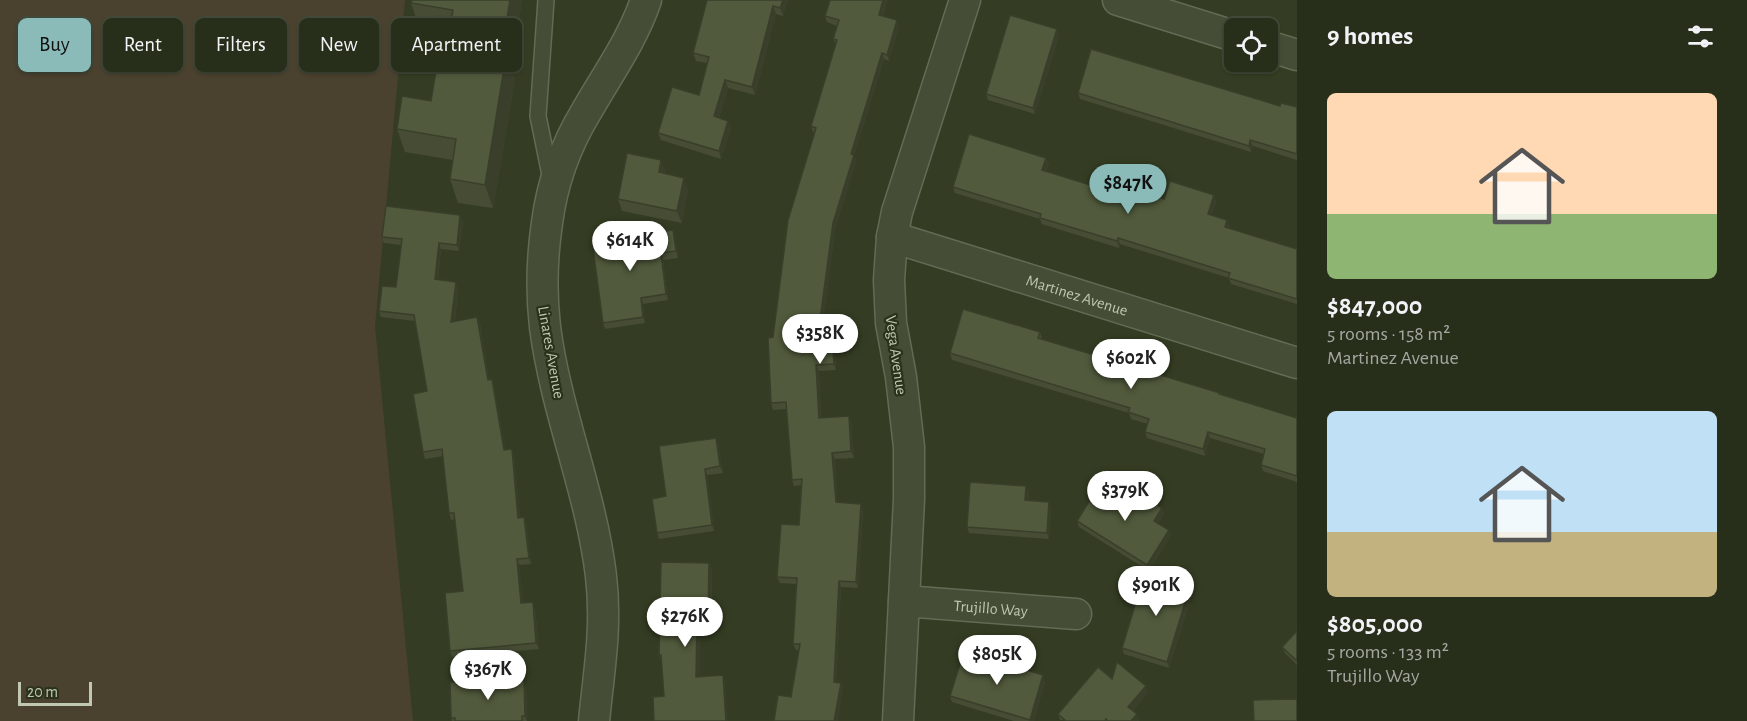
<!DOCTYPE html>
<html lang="en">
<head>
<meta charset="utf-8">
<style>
	body { margin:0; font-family:"Alegreya Sans",sans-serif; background:#333a27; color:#f1f3f6; height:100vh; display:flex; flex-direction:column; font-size:22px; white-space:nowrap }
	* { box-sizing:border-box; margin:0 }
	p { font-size:20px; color:#a4a8a2 }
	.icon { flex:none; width:33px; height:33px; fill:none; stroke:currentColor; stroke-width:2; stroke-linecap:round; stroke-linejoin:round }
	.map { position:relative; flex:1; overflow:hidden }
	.panel { display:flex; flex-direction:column; background:#272e1a; width:450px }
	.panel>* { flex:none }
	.guide { position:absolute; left:18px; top:18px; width:570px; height:54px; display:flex; gap:12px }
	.fabs { position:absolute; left:1224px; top:18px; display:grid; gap:12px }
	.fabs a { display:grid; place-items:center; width:54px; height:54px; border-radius:9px; background:#272e1a; box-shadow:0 2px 4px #0004,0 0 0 2px #434a39; font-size:30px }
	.scale { position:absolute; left:18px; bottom:15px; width:74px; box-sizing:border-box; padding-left:6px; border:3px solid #c0c8b2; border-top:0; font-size:16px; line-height:21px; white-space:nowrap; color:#c0c8b2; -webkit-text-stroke:4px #2a321c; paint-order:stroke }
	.price { position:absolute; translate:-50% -51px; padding:0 14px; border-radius:21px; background:#fff; color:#222; font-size:20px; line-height:39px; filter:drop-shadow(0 2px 3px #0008) }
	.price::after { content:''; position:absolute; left:50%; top:36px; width:18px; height:14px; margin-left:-9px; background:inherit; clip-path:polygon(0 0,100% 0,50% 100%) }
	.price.selected { background:#8bbbb9; color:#111 }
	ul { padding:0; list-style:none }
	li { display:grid; align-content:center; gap:12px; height:318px; padding:0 30px }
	li span { display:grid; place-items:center; height:186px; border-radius:9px; color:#555 }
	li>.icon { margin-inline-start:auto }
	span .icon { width:108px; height:108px; fill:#fffc; stroke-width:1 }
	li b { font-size:26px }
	h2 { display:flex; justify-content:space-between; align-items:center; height:72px; padding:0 30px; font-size:26px }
	.pill { padding:0 21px; border-radius:9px; background:#272e1a; box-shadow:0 2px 4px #0004,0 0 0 2px #434a39; font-size:21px; line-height:54px }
	.pill.selected { background:#8bbbb9; color:#111 }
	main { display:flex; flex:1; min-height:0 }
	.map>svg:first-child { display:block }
	.green { fill:#4b412f }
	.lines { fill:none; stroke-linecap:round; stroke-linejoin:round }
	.service-casing { stroke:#636b55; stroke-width:18 }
	.minor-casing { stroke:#636b55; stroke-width:33 }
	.service { stroke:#454d37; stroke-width:15 }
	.minor { stroke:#454d37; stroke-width:30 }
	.wall { fill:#464d34 }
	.shaded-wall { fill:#393f2a }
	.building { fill:#515a3c; stroke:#393f2a; stroke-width:1.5 }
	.labels { text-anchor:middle; stroke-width:4.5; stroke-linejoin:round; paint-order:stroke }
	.street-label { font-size:16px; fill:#c0c8b2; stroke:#2a321c }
</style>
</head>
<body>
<main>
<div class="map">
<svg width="1297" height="721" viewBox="0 0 1297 721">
	<rect width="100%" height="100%" fill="#343d23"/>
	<!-- green -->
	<polygon class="green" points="0,0 405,0 375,326 413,721 0,721"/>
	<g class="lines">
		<!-- service casing -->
		<g class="service-casing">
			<polyline id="service" points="546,0 538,116 551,180"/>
		</g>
		<!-- minor casing -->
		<g class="minor-casing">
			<g id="minor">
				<polyline points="1118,0 1234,36"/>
				<polyline points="1268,46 1297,55"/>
				<path id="s1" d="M892,237L1297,363"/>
				<path id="s2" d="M904,601L1076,614"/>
				<path d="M594,721C599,670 607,628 601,576C591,492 556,412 545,327C541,293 542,257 547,223C552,184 566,145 586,112C607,75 632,41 646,0"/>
				<polyline points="898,721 909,499 909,447 901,377 891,323 889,280 892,237 897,212 965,0"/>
			</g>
		</g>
		<!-- service -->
		<use href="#service" class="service"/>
		<!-- minor -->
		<use href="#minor" class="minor"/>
	</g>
	<!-- wall -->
	<g class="wall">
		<polygon points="412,0 522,0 511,70 515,79 493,208 458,203 450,179 453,160 405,152 397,129 431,101 444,60 449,31 419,27 411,3"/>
		<polygon points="707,0 788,0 783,16 776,14 755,95 728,88 719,118 731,128 721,159 661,140 658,133 699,95 707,63 696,61 693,53"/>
		<polygon points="830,0 887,0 883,16 897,20 899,27 889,61 884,59 854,156 856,161 835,230 821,335 835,341 836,370 819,371 821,418 851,422 854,458 835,459 837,503 863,510 858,588 841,587 836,682 841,683 843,689 791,697 799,650 796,650 793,644 796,584 780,583 777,577 799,525 801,485 794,486 792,480 786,409 773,410 771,403 773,337 815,133 813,132 811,126 836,44 833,39 837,26 827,22 825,16"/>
		<polygon points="1059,36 1035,114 988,100 986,94"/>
		<polygon points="1078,93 1297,107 1297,160 1253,146 1251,152 1080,99"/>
		<polygon points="1046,158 1049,164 1046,171 1145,202 1214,195 1216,202 1212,215 1227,220 1230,226 1229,228 1297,249 1297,304 1231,284 1229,278 1120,244 1119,248 1042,224 1040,219 955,193 953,187"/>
		<polygon points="661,160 665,174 688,190 682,223 622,211 618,199"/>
		<polygon points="463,221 459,251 441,249 438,280 458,288 455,321 477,317 480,324 489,380 494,386 505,450 512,449 514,456 520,518 526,523 531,564 519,565 523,603 535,608 539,649 452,657 450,651 463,591 455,519 451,520 449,513 443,456 425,459 423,452 427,391 415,321 381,317 379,311 396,287 401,245 384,243 382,237"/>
		<polygon points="673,230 675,236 678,258 663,260 668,300 643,304 645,323 605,329 603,323"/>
		<polygon points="1040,332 1042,339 1220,393 1221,395 1297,418 1297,482 1263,471 1261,465 1264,454 1210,438 1205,456 1147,438 1145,432 1148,424 1131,419 1129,413 952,360 950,353"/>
		<polygon points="718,444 723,473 707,475 714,531 659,539 657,533 666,496"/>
		<polygon points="1026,486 1029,492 1028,501 1051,508 1049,539 969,533 967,527"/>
		<polygon points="1135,503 1162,508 1164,514 1158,523 1171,536 1149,571 1079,527 1077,521"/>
		<polygon points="709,563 712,570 711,624 700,623 699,677 725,681 664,696 662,661 659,655"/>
		<polygon points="1193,592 1169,668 1124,654 1122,648"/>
		<polygon points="1297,631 1297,665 1285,653 1282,647"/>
		<polygon points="1112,679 1148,692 1133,710 1137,714 1139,720 1138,721 1060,720 1058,714"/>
		<polygon points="1045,682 1034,721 1014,721 952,702 950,696"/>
		<polygon points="526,687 527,721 452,721 451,718"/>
	</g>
	<!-- shaded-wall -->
	<g class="shaded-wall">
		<polygon points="510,0 522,0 511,70 515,79 493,208 485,185 501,55"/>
		<polygon points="783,0 788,0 783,16 780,8"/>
		<polygon points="883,0 887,0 881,21 879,15"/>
		<polygon points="773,6 776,14 755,95 752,87"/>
		<polygon points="897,20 899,27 889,61 887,55"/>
		<polygon points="1057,29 1059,36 1035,114 1033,108"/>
		<polygon points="882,53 884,59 854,156 856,161 835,230 821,341 818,335 833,223 851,154"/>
		<polygon points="725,80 728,88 717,124 714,116"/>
		<polygon points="728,121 731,128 721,159 719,151"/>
		<polygon points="1250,140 1253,146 1251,152 1249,146"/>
		<polygon points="1046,158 1049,164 1045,177 1042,170"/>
		<polygon points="661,160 666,172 663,185 659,172"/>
		<polygon points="684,178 688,190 682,223 677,211"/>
		<polygon points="1214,195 1216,202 1211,220 1208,214"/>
		<polygon points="460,215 463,221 459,251 457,245"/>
		<polygon points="1227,220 1230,226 1227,233 1225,227"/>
		<polygon points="673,230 675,236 678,258 676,251"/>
		<polygon points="1118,238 1120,244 1119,248 1117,241"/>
		<polygon points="439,243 441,249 437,286 435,279"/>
		<polygon points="661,253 663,260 668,300 666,294"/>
		<polygon points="456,282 458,288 454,328 451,322"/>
		<polygon points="641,298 643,304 645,323 643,317"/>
		<polygon points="477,317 480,324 490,386 488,380"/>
		<polygon points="832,334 835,341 836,370 834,364"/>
		<polygon points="816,365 819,371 821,424 819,418"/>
		<polygon points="492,379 494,386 507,456 504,450"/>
		<polygon points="849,416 851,422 854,458 851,451"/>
		<polygon points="1208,432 1210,438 1205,456 1203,449"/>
		<polygon points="716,438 718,444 723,473 720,466"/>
		<polygon points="512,449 514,456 521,524 518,518"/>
		<polygon points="832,453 835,459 838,509 836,502"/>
		<polygon points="705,469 707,475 714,531 712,525"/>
		<polygon points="1026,486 1029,492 1028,507 1025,500"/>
		<polygon points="1049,502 1051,508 1049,539 1047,533"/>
		<polygon points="861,504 863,510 858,588 856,582"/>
		<polygon points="1162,508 1164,514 1156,527 1154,521"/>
		<polygon points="524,517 526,523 531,564 529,558"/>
		<polygon points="1169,530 1171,536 1149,571 1147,565"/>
		<polygon points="517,559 519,565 524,609 521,603"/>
		<polygon points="709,563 712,570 711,624 708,618"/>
		<polygon points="839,581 841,587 836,688 834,682"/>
		<polygon points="1190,586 1193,592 1169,668 1167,662"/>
		<polygon points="533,602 535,608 539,649 536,643"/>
		<polygon points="697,617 700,623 699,683 696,677"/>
		<polygon points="723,675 725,681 728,721 726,721"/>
		<polygon points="1043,675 1045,682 1034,721 1030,721"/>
		<polygon points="524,680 526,687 527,721 525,716"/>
		<polygon points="841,683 843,689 838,721 834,721"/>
		<polygon points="1146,686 1148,692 1130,713 1128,707"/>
		<polygon points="1137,714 1139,720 1138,721 1131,721"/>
	</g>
	<!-- building -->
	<g class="building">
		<polygon points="412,0 510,0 501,55 506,56 485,185 450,179 456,139 397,129 402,96 431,101 438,59 444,60 453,10 411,3"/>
		<polygon points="707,0 783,0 780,8 773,6 752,87 725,80 714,116 728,121 719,151 658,133 672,87 699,95 709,57 693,53"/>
		<polygon points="830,0 883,0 879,15 897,20 887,55 882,53 851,154 854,155 833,223 818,335 832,334 834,364 816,365 819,418 849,416 851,451 832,453 836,502 861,504 856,582 839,581 834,682 841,683 834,721 774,721 778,695 791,697 800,644 793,644 797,578 777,577 781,524 799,525 802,479 792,480 786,402 771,403 768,338 773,337 788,220 816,128 811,126 837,40 833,39 839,20 825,16"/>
		<polygon points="1010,15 1057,29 1033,108 986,94"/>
		<polygon points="1091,49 1280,106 1281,103 1297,107 1297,154 1250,140 1249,146 1078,93"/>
		<polygon points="969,134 1046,158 1042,170 1145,202 1148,194 1164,199 1170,181 1214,195 1208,214 1227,220 1225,227 1297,249 1297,299 1228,278 1230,273 1118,238 1117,241 1040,218 1041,214 953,187"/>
		<polygon points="627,153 661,160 659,172 684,178 677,211 618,199"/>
		<polygon points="386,206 460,215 457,245 439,243 435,279 456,282 451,322 477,317 488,380 492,379 504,450 512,449 518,518 524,517 529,558 517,559 521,603 533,602 536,643 450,651 445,593 463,591 454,513 449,513 442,449 423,452 413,394 427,391 414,315 379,311 382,286 396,287 402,239 382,237"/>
		<polygon points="673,230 676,251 661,253 666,294 641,298 643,317 603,323 592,241"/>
		<polygon points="963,309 1040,332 1038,338 1220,393 1219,394 1297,418 1297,476 1261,465 1265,449 1208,432 1203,449 1145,432 1149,419 1128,412 1130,408 950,353"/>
		<polygon points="716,438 720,466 705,469 712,525 657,533 652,499 666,496 659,446"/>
		<polygon points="970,482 1026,486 1025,500 1049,502 1047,533 967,527"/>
		<polygon points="1101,482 1135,503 1140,494 1162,508 1154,521 1169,530 1147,565 1077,521"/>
		<polygon points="661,562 709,563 708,618 697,617 696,677 723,675 726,721 654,721 653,697 664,696 661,655 659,655"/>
		<polygon points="1145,572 1190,586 1167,662 1122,648"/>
		<polygon points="1297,631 1297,661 1282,647"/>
		<polygon points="964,651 1043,675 1030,720 950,696"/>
		<polygon points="1117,662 1146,686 1128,707 1137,714 1131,721 1108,721 1106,719 1105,721 1066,721 1058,714 1098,667 1112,679"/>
		<polygon points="524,680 525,716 522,716 522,721 455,721 455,718 451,718 450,682"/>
		<polygon points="1297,699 1297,721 1254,721 1253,700"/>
	</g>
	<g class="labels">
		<!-- street labels -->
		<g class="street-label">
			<text dy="6" stroke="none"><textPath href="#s1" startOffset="194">Martinez Avenue</textPath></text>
			<text transform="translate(552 352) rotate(80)" y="6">Linares Avenue</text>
			<text transform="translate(897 355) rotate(82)" y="6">Vega Avenue</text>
			<text dy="6" stroke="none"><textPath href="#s2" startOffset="87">Trujillo Way</textPath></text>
		</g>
	</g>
</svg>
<div class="fabs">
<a><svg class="icon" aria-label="locate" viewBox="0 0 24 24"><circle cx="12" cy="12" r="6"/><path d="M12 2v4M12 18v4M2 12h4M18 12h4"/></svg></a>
</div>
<div class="scale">20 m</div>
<b class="price selected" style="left:1128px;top:215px">$847K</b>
<b class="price" style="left:630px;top:272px">$614K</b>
<b class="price" style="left:820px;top:365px">$358K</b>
<b class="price" style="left:1131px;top:390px">$602K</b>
<b class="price" style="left:1125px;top:522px">$379K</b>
<b class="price" style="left:1156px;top:617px">$901K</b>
<b class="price" style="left:685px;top:648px">$276K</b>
<b class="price" style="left:997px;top:686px">$805K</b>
<b class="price" style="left:488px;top:701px">$367K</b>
<div class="guide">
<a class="pill selected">Buy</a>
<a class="pill">Rent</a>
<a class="pill">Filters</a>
<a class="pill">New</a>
<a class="pill">Apartment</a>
</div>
</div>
<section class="panel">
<h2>9 homes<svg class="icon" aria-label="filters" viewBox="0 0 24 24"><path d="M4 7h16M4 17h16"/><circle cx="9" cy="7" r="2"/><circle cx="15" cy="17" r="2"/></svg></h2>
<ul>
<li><span style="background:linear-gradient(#ffd9b3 65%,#8fb573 0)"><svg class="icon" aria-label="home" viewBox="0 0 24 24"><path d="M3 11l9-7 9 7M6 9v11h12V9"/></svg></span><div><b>$847,000</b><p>5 rooms · 158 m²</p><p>Martinez Avenue</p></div></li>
<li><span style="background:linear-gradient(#bfe0f5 65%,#c2b280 0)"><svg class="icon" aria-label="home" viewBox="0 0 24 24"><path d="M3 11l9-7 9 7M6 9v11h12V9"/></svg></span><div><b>$805,000</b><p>5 rooms · 133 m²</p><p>Trujillo Way</p></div></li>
</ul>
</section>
</main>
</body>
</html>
